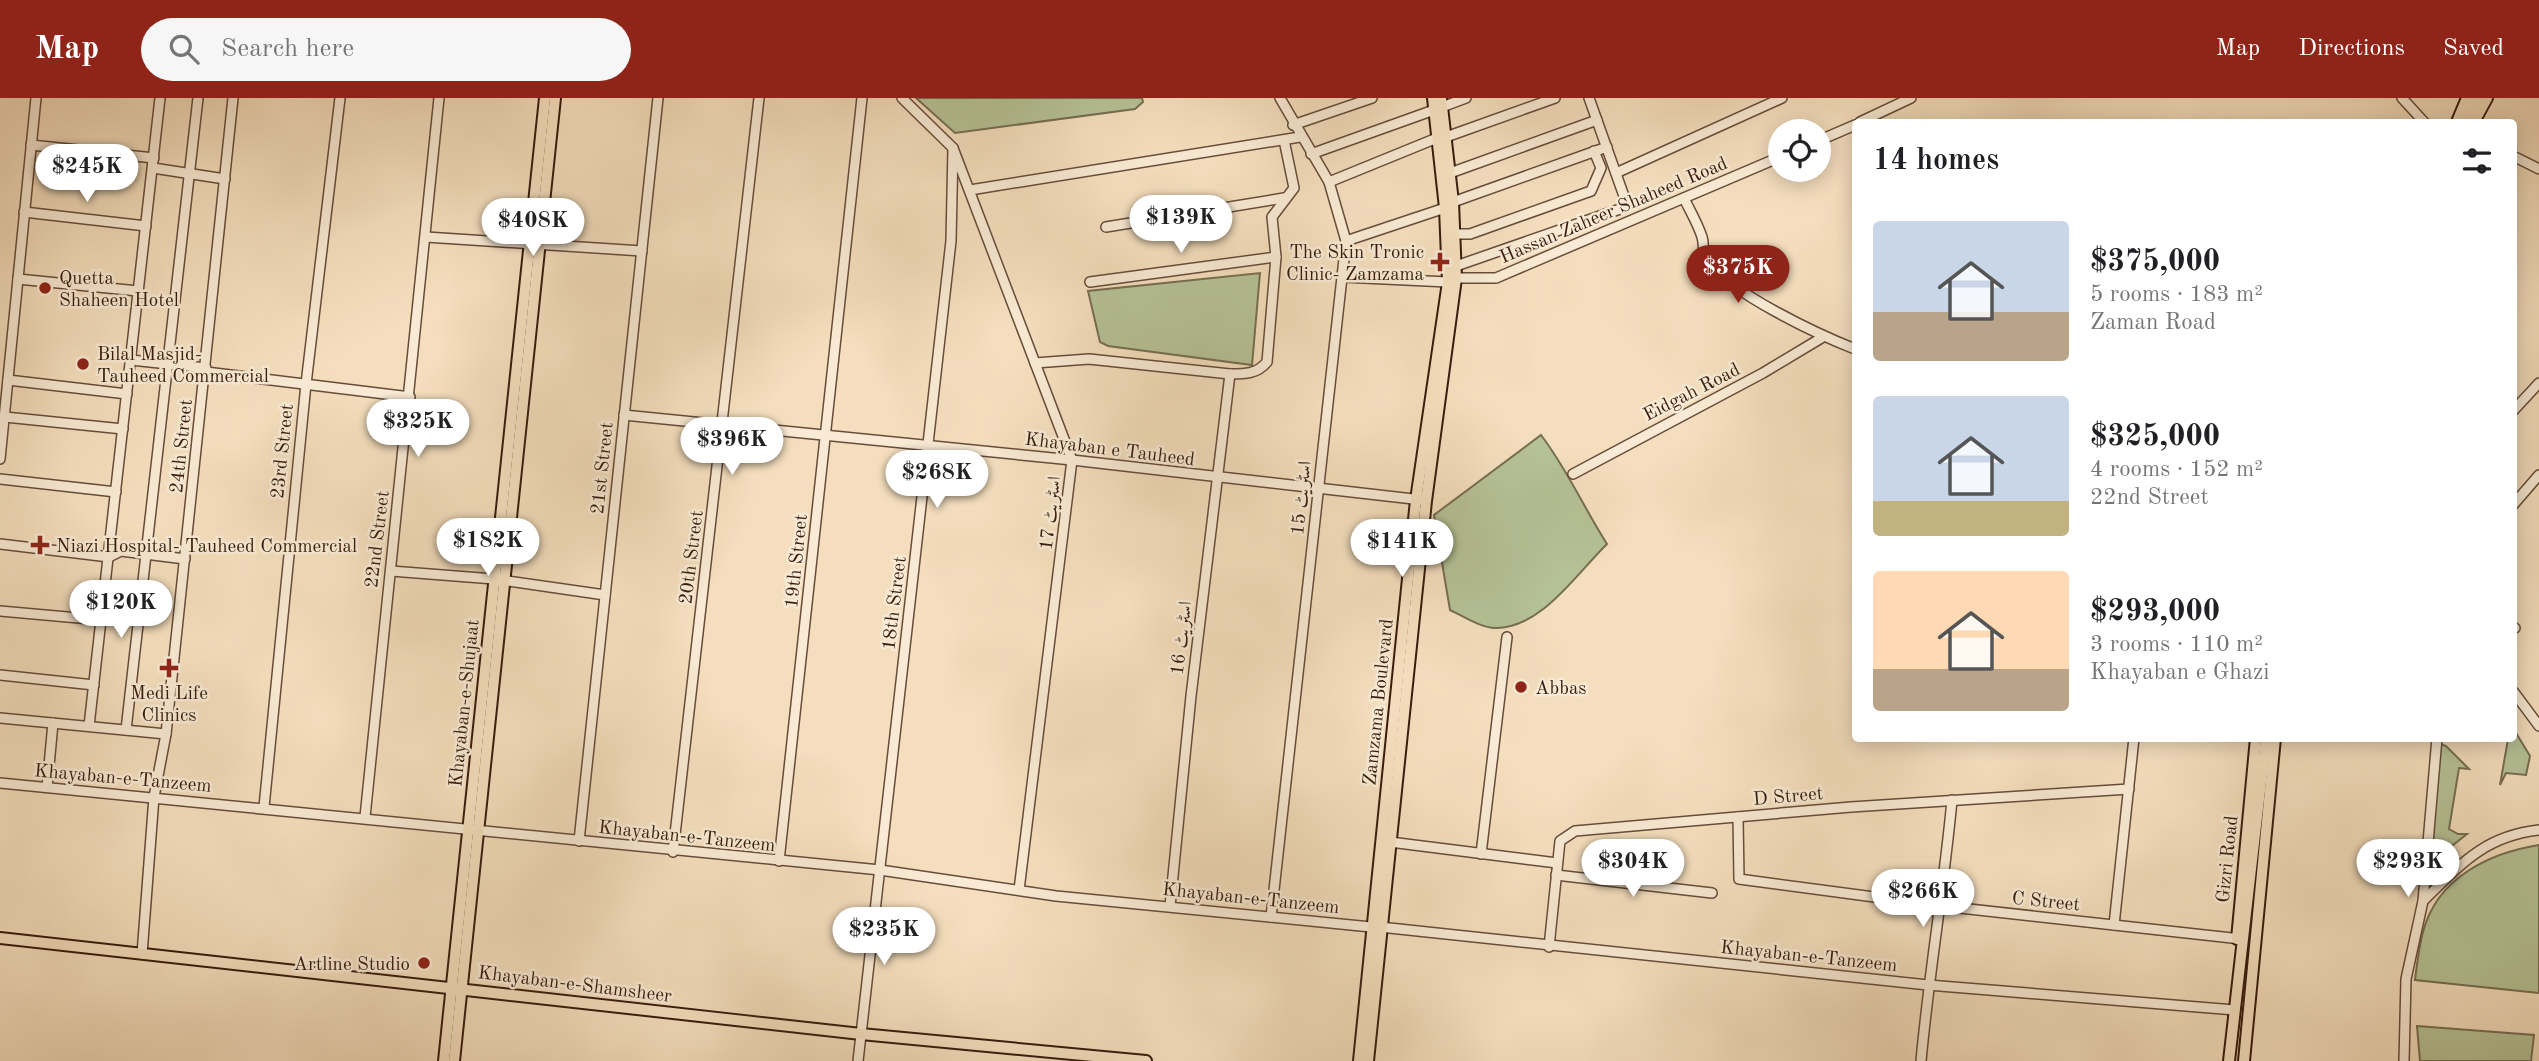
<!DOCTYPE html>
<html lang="en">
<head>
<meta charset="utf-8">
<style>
	body { margin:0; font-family:"Old Standard TT",Amiri,serif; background:#f6f6f6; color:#202124; height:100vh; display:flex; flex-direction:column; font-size:26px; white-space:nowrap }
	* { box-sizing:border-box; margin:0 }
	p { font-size:23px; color:#757577 }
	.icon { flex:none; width:38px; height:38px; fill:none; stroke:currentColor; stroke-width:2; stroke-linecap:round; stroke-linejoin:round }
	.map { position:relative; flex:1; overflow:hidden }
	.side { position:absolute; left:1852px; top:21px; width:665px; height:623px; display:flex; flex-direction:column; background:#fff; border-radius:7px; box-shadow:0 4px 18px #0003 }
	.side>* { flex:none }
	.fabs { position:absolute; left:1768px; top:21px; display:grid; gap:14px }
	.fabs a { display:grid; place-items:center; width:63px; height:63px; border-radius:50%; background:#fff; box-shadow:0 4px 18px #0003; font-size:35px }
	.price { position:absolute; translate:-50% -60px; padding:0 16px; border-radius:24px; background:#fff; color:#222; font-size:23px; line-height:46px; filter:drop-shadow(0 2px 4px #0008) }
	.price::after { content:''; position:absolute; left:50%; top:42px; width:21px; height:16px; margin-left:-10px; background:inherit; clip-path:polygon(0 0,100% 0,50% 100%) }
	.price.active { background:#8f2418; color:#fff }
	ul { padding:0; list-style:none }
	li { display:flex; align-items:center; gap:21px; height:175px; padding:0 21px }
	li span { display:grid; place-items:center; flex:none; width:196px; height:140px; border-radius:7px; color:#555 }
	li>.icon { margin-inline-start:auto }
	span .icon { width:84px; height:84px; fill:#fffc; stroke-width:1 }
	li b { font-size:30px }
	h2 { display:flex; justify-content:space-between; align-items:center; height:84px; padding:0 21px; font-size:30px }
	header { display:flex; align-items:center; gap:42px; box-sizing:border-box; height:98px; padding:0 35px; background:#8f2418; color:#fff }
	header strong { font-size:33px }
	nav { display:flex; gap:38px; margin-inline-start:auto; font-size:24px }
	.search { width:490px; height:63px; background:#f6f6f6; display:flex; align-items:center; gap:18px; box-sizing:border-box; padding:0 24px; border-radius:38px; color:#757577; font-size:26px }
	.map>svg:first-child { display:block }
	.green { fill:#b5c296; stroke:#766e52; stroke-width:2 }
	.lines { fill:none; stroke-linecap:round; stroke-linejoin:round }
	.minor-casing { stroke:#674c3a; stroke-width:12 }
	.major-casing { stroke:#381b0e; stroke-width:14 }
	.minor { stroke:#f8ead4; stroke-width:9 }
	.major { stroke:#f4debd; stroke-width:10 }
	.poi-dot { fill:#8f2418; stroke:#f8ead4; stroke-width:2.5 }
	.labels { text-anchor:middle; stroke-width:5; stroke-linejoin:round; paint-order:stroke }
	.street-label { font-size:19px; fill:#381b0e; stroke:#f8ead4 }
	.poi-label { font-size:19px; fill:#381b0e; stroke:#f8ead4; text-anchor:start }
</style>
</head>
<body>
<header>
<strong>Map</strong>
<div class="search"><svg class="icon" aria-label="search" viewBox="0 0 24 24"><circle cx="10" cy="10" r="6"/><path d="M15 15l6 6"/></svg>Search here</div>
<nav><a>Map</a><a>Directions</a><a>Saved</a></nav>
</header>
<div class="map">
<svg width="2539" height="963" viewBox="0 0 2539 963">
	<rect width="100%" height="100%" fill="#f4debd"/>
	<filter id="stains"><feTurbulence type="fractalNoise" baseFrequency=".00286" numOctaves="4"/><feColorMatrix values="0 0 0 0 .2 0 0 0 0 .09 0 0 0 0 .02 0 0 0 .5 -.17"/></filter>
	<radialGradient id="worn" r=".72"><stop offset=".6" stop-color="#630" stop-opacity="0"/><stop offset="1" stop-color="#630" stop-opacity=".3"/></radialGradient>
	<!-- green -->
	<g class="green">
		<polygon points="916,0 1142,0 1143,4 1135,11 955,35"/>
		<polygon points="1260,175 1252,267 1108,248 1100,244 1088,193"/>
		<path d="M1541,337C1567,371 1584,410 1607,446C1577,475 1541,531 1495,530C1481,530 1463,518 1450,512L1434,417Z"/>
		<polygon points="2513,630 2530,658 2526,677 2506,675 2500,687 2508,641 2513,640"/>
		<polygon points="2439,645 2446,648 2469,671 2459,670 2449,731 2458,736 2467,736 2438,759 2431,769"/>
		<path d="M2539,747V895L2415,882C2417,866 2419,849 2423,834C2437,780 2489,755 2539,747Z"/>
		<polygon points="2417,928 2534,937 2531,963 2420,963"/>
	</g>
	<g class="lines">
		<!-- minor casing -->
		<g class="minor-casing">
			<g id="minor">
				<polyline points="902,0 953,50 1072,362 1019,792"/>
				<polyline points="2402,0 2424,24"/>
				<polyline points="1442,9 1466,0"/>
				<polyline points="1860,24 1911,0"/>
				<polyline points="1293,27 1372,0"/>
				<polyline points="1446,39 1555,0"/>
				<polyline points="1818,43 1855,27"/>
				<polyline points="31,47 154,60"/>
				<polyline points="1311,56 1434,12"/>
				<polyline points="2513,58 2539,71"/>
				<polyline points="153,70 225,81"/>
				<polyline points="1450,75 1597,22"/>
				<polyline points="1616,75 1782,0"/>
				<polyline points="1329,84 1437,40"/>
				<polyline points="970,92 1300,39"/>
				<path d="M1684,100C1690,113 1698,126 1702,139C1705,148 1701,156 1708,164C1732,196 1817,236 1855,251"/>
				<polyline points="1453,104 1607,49"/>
				<polyline points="24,114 146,128"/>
				<polyline points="1106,129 1284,100"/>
				<polyline points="1454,136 1470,136 1591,93 1601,70 1594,53"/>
				<polyline points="426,139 642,153"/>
				<polyline points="1346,143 1445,110"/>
				<polyline points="1456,168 1623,110 1625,101 1589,0"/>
				<polyline points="1342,179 1448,184"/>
				<polyline points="1456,180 1496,180 1780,59"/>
				<polyline points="18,181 138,193"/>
				<polyline points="1090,184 1276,159"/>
				<polyline points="131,262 206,270"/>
				<path d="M1035,265L1089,261L1230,276C1245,276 1257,276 1267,264L1276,159L1272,119L1294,90L1284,42"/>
				<polyline points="206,274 410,299"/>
				<polyline points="8,282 127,296"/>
				<polyline points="2513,313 2539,285"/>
				<polyline points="624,317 1072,362 1422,402"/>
				<polyline points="5,319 123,331"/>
				<polyline points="0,361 36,0"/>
				<polyline points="1573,376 1763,275 1823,239"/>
				<polyline points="0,381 116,394"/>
				<polyline points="2513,407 2539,377"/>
				<polyline points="0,446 109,459 121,453 185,461"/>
				<polyline points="391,473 494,481 605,497"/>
				<polyline points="0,513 101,522"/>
				<polyline points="2513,529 2515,530"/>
				<polyline points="0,577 94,587"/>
				<polyline points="2513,593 2539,628"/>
				<polyline points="0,620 166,636"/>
				<polyline points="89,628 160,0"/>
				<polyline points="126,632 198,0"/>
				<polyline points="0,685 880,772 1056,798 1371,829"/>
				<polyline points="47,689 53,625"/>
				<polyline points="264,709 306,286 340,0"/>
				<polyline points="365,719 439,0"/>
				<polyline points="1738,719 1739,781 1942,808 2241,841"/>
				<polyline points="579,743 658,0"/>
				<polyline points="1390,744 1557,765"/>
				<polyline points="673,754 759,0"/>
				<polyline points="1481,756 1507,539"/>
				<polyline points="779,763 862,0"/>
				<polyline points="1556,777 1712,795"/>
				<path d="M2423,803C2460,767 2484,738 2539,732"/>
				<polyline points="1170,808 1191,598 1230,276"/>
				<polyline points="1271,819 1346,143 1329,84 1280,0"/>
				<polyline points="2114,827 2134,640"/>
				<polyline points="1380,829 1928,887 2235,912"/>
				<polyline points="1549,849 1560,743 1575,733 1851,709 2129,691"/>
				<polyline points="142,856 154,699 166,636 233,0"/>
				<polyline points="858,963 951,143 953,50"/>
				<path d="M1921,963C1929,875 1944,789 1952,702"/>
				<polyline points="2404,963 2406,881 2423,803 2437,640"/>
			</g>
		</g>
		<!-- major casing -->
		<g class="major-casing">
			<g id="major">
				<polyline points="2457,24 2467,0"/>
				<polyline points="2465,24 2477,0"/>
				<polyline points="2474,24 2487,0"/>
				<polyline points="0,840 861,936 1146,963"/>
				<polyline points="2237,841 2256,640"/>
				<polyline points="444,963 545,0"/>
				<polyline points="454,963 555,0"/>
				<polyline points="1359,963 1416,402 1448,184 1445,110 1433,0"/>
				<polyline points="1368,963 1426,403 1456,180 1453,104 1441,0"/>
				<polyline points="2229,963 2266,640"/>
				<polyline points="2244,963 2275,640"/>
			</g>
		</g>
		<!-- minor -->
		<use href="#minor" class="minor"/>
		<!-- major -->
		<use href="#major" class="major"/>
	</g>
	<!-- markers -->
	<g class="poi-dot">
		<path d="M1436.5 153.5h7v7h7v7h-7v7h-7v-7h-7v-7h7z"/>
		<circle cx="45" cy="190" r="7"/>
		<circle cx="83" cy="266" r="7"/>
		<path d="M36.5 436.5h7v7h7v7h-7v7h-7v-7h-7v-7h7z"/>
		<path d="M165.5 559.5h7v7h7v7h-7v7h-7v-7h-7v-7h7z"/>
		<circle cx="1521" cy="589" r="7"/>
		<circle cx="424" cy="865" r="7"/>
	</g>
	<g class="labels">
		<!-- street labels -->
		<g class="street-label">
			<text transform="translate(1613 111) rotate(-23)" y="7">Hassan Zaheer Shaheed Road</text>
			<text transform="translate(1691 293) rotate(-27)" y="7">Eidgah Road</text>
			<text transform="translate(180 348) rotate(-84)" y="7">24th Street</text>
			<text transform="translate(1110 350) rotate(7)" y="7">Khayaban e Tauheed</text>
			<text transform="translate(281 353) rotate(-84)" y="7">23rd Street</text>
			<text transform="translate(601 370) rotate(-84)" y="7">21st Street</text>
			<text transform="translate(1300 400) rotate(-84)" y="7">اسٹریٹ 15</text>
			<text transform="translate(1049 415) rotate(-83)" y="7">اسٹریٹ 17</text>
			<text transform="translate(376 441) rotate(-83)" y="7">22nd Street</text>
			<text transform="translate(690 459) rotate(-83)" y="7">20th Street</text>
			<text transform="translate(795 463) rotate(-84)" y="7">19th Street</text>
			<text transform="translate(893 505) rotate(-83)" y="7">18th Street</text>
			<text transform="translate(1180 540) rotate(-83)" y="7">اسٹریٹ 16</text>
			<text transform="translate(1377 604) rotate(-84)" y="7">Zamzama Boulevard</text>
			<text transform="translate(463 605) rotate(-84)" y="7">Khayaban-e-Shujaat</text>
			<text transform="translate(123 679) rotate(5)" y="7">Khayaban-e-Tanzeem</text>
			<text transform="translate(1788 697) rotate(-5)" y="7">D Street</text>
			<text transform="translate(687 737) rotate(6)" y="7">Khayaban-e-Tanzeem</text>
			<text transform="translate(2226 761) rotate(-84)" y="7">Gizri Road</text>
			<text transform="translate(1251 799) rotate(6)" y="7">Khayaban-e-Tanzeem</text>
			<text transform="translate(2046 802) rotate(6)" y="7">C Street</text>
			<text transform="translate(1809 857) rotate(6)" y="7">Khayaban-e-Tanzeem</text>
			<text transform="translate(575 885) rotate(7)" y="7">Khayaban-e-Shamsheer</text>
		</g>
		<!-- poi labels -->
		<g class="poi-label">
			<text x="1424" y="160" text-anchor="end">The Skin Tronic<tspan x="1424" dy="22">Clinic- Zamzama</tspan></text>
			<text x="59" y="186">Quetta<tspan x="59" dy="22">Shaheen Hotel</tspan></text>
			<text x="97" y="262">Bilal Masjid-<tspan x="97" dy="22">Tauheed Commercial</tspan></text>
			<text x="56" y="454">Niazi Hospital- Tauheed Commercial</text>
			<text x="1535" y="596">Abbas</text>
			<text x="169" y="601" text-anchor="middle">Medi Life<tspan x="169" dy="22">Clinics</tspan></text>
			<text x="410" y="872" text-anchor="end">Artline Studio</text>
		</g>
	</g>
	<rect width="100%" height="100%" filter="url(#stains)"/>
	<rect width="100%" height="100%" fill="url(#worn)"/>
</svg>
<div class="fabs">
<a><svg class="icon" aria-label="locate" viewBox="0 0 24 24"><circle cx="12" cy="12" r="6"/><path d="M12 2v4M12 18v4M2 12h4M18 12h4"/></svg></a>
</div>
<b class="price" style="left:87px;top:106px">$245K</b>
<b class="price" style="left:1181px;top:157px">$139K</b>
<b class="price" style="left:533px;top:160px">$408K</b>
<b class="price active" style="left:1738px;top:207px">$375K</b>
<b class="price" style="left:418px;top:361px">$325K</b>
<b class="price" style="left:732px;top:379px">$396K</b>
<b class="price" style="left:937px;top:412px">$268K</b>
<b class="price" style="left:488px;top:480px">$182K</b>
<b class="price" style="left:1402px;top:481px">$141K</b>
<b class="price" style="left:121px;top:542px">$120K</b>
<b class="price" style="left:1633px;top:801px">$304K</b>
<b class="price" style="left:2408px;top:801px">$293K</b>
<b class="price" style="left:1923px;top:831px">$266K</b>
<b class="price" style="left:884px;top:869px">$235K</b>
<section class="side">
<h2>14 homes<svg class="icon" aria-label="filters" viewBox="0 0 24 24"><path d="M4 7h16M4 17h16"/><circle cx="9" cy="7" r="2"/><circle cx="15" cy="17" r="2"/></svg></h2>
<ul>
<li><span style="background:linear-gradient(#c9d6e8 65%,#b9a48a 0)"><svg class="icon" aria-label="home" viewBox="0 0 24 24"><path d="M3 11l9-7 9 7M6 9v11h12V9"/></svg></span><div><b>$375,000</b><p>5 rooms · 183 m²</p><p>Zaman Road</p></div></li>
<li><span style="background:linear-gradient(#c9d6e8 75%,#c2b280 0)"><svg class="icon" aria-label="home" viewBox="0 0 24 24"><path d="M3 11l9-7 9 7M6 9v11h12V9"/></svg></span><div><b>$325,000</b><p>4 rooms · 152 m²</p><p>22nd Street</p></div></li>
<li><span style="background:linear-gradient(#ffd9b3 70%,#b9a48a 0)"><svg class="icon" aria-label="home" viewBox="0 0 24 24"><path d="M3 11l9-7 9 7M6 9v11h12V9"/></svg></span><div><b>$293,000</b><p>3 rooms · 110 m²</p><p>Khayaban e Ghazi</p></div></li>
</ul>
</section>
</div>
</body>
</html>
